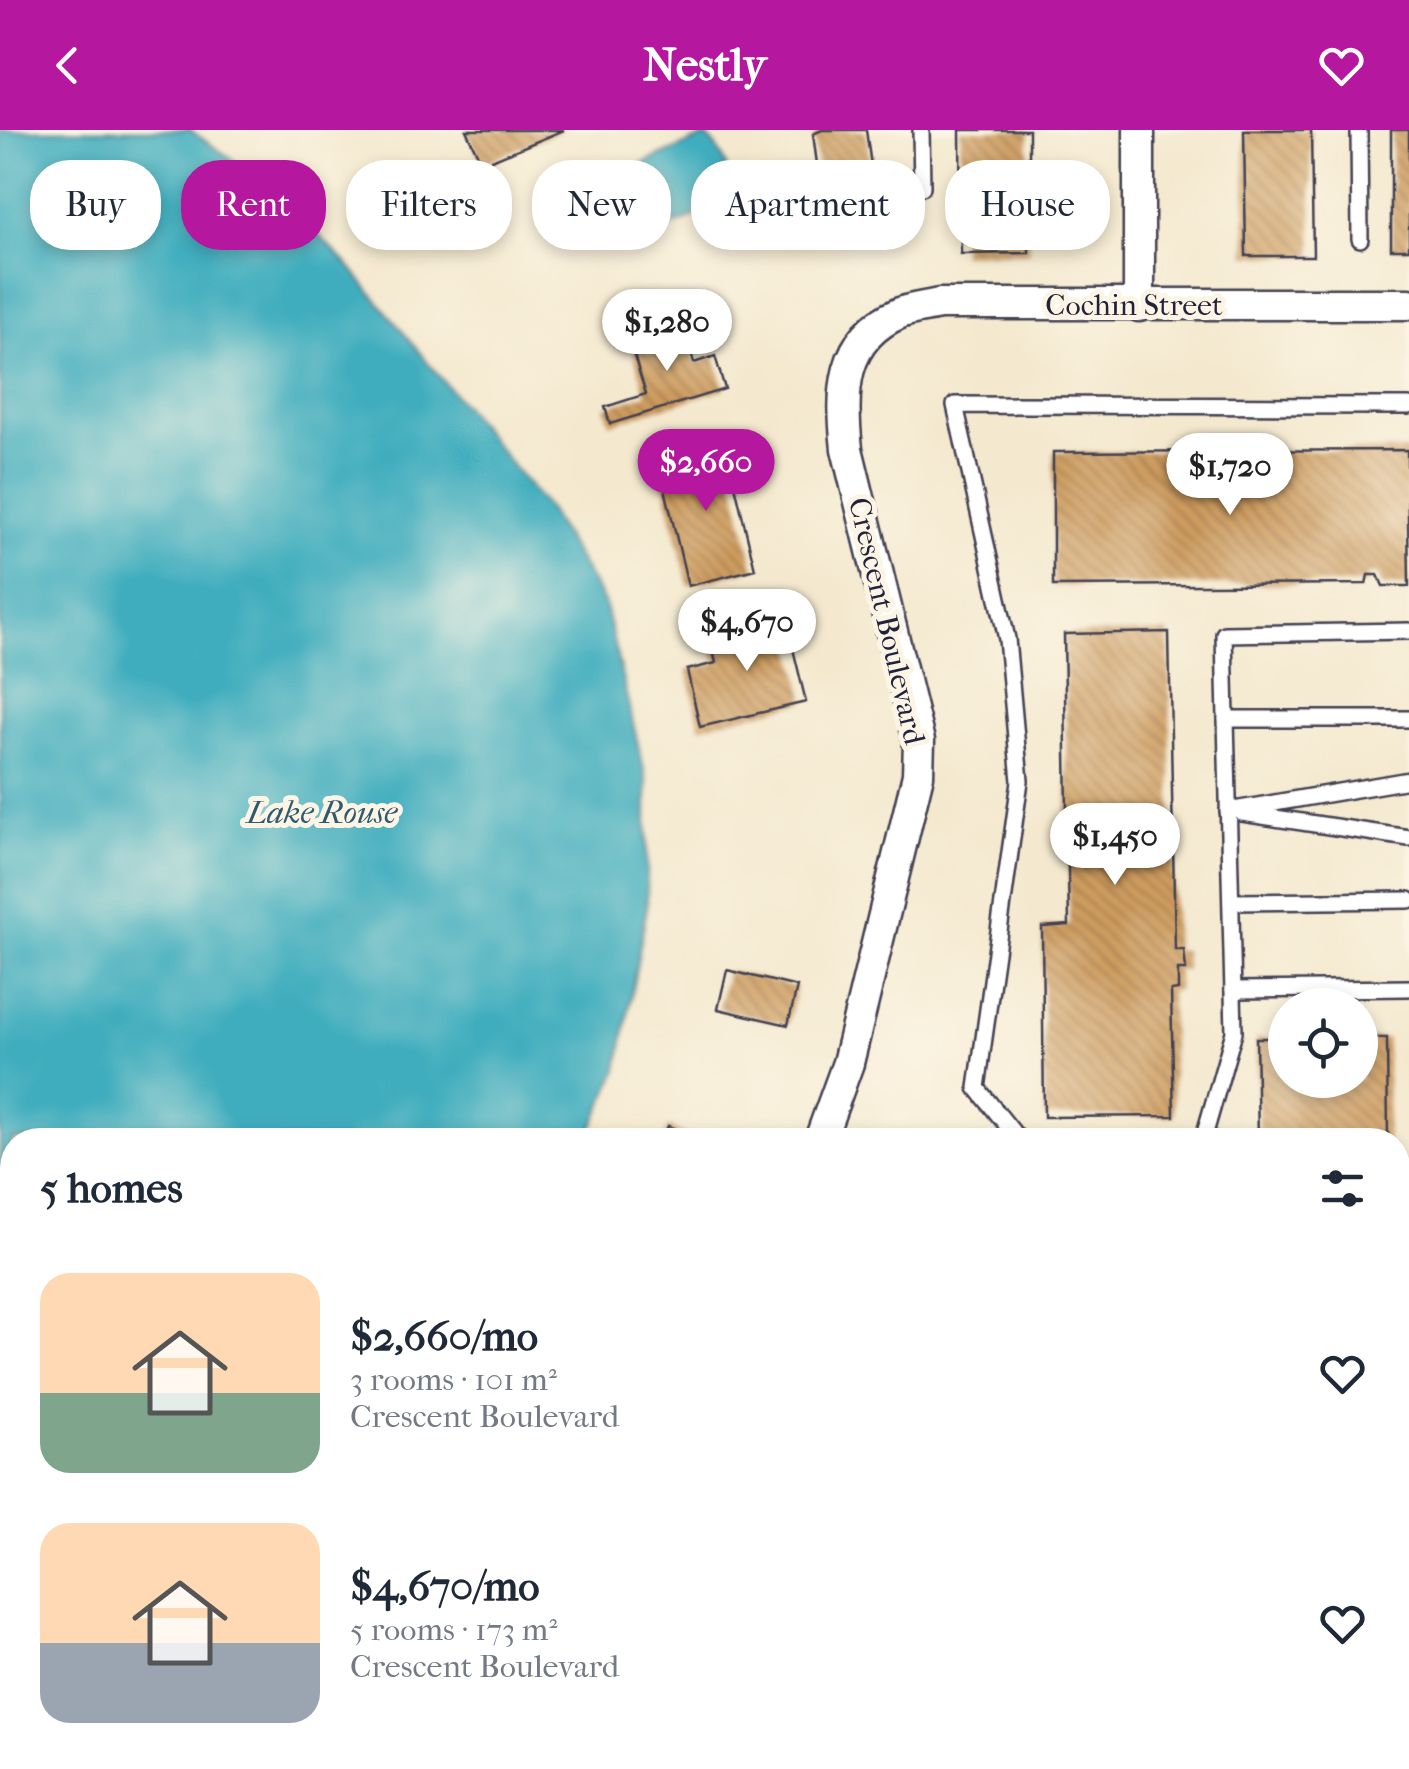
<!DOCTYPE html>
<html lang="en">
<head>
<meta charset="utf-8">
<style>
	body { margin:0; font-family:"IM FELL French Canon",serif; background:#f6f6f7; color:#1f2937; height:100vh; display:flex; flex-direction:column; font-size:38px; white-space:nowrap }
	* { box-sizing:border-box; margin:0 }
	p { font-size:32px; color:#747a83 }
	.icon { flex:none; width:55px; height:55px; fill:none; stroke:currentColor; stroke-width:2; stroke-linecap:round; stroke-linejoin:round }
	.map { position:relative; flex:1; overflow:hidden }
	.drawer { position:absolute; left:0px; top:998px; width:1410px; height:642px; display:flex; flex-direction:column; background:#fff; border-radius:40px 40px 0 0; box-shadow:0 5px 15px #0003 }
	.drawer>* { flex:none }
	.banner { position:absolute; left:30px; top:30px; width:1350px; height:90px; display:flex; gap:20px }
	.controls { position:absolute; left:1268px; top:858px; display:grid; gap:20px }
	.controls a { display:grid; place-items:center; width:110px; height:110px; border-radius:50%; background:#fff; box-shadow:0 5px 15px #0003; font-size:50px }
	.price { position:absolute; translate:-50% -85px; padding:0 22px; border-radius:35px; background:#fff; color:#222; font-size:32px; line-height:65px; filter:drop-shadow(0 2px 5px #0008) }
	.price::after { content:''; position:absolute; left:50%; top:60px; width:30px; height:22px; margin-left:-15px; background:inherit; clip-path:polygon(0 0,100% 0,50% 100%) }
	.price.active { background:#b5179e; color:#fff }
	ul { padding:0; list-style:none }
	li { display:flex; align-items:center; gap:30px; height:250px; padding:0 40px }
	li span { display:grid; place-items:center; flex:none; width:280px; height:200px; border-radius:30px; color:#555 }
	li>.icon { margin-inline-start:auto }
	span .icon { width:120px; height:120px; fill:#fffc; stroke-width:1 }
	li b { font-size:42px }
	h2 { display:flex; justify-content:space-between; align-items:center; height:120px; padding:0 40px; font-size:42px }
	.chip { padding:0 35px; border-radius:40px; background:#fff; box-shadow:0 5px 15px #0003; font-size:35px; line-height:90px }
	.chip.active { background:#b5179e; color:#fff }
	header { display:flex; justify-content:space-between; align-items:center; height:130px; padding:0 40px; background:#b5179e; color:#fff; font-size:45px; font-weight:800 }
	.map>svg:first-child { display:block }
	.water { fill:#40adbe; stroke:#31687c; stroke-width:2.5 }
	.building { fill:url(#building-back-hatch) }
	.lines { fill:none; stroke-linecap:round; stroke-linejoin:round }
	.service-casing { stroke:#424051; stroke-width:20 }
	.minor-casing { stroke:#424051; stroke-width:35 }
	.service { stroke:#fff; stroke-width:15 }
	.minor { stroke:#fff; stroke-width:30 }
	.labels { text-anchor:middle; stroke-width:10; stroke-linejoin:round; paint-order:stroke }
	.street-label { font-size:30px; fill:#22223b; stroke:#fcf5e5 }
	.water-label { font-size:32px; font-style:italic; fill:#2e5a6f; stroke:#fcf5e5 }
</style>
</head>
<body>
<header><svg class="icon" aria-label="back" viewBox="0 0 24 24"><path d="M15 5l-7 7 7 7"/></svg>Nestly<svg class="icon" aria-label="heart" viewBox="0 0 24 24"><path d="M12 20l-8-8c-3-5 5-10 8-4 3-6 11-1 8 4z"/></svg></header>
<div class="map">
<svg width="1409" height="1639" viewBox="0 0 1409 1639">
	<defs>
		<pattern id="building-back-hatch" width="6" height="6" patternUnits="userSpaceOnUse" patternTransform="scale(2.5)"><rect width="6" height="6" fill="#ce9c5f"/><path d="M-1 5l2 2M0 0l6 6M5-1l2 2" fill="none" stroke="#a77f50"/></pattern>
	</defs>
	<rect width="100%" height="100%" fill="#fcf5e5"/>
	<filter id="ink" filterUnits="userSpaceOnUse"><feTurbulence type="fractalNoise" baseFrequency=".01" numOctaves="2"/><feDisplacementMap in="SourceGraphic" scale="20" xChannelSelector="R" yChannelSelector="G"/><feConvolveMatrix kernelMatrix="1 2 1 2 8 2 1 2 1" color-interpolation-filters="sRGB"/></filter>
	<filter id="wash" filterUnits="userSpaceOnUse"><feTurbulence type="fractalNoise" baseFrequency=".0048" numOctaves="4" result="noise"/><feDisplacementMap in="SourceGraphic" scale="40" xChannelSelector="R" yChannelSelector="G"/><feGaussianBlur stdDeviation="2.25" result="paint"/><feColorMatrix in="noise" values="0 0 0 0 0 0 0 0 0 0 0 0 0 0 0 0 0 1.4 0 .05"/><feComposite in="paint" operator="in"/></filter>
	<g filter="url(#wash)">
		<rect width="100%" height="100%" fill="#f4e9cf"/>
		<!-- water -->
		<g class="water">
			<polygon points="0,0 190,0 273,58 351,138 547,378 604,472 647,652 647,776 618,940 587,1010 12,1010 12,1440 0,1446"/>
			<path d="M706,6C725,24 733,47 728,73L650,105L613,114L596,80L597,46L632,38Z"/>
		</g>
		<g id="blocks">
			<!-- building -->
			<g class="building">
				<polygon points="466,0 564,0 482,34"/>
				<polygon points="822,0 866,0 877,78 825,95 813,4"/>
				<polygon points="960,0 1029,0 1029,123 961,124"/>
				<polygon points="1244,0 1311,0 1313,126 1246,126"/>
				<rect x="1391" y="0" width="18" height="119"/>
				<polygon points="682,193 694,233 715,226 725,259 610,294 605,277 646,264 629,210"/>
				<polygon points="725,313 755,439 688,456 658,329"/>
				<polygon points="1407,320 1409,456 1383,456 1378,445 1368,445 1366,454 1053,456 1053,322"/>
				<polygon points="785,486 806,572 700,597 687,540 716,533 709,504"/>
				<polygon points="1169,502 1175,820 1184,820 1186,840 1178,840 1178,860 1171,861 1174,986 1044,987 1042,797 1069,795 1064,504"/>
				<polygon points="727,840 797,857 788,895 718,879"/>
				<polygon points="1256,908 1285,908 1285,950 1360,950 1360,908 1387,908 1388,1010 1258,1010"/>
				<polygon points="668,996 700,1010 662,1010"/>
			</g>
		</g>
	</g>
	<g filter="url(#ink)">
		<use href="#blocks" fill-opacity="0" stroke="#424051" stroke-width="2.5"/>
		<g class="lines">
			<!-- service casing -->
			<g class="service-casing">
				<g id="service">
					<polyline points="921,0 922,57"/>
					<polyline points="1359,0 1360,109"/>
					<polyline points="1226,589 1224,504 1409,501"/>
					<polyline points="1228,681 1409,650"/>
					<polyline points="1242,683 1409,708"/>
					<polyline points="1231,772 1409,770"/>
					<polyline points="1233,860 1409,858"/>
					<polyline points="1019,1010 977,958 1020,651 1007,509 955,275 1409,276"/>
					<polyline points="1203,1010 1234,902 1226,589 1409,589"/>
					<polyline points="893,1639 900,1628"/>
				</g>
			</g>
			<!-- minor casing -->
			<g class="minor-casing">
				<g id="minor">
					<polyline points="1139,0 1139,176"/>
					<path d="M820,1010L848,933L918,645L919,611L847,319C841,264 840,208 900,183C912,178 927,177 939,174H1409"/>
					<polyline points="495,1639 496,1628"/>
				</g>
			</g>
			<!-- service -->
			<use href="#service" class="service"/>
			<!-- minor -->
			<use href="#minor" class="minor"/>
		</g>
	</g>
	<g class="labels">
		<!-- street labels -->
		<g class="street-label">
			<text x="1134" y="185">Cochin Street</text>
			<text transform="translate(887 491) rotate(77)" y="10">Crescent Boulevard</text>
		</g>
		<!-- water labels -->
		<g class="water-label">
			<text x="322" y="693">Lake Rouse</text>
		</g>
	</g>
</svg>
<div class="controls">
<a><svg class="icon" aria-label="locate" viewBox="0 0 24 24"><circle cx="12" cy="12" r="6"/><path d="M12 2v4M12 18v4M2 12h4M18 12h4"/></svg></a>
</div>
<b class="price" style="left:667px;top:244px">$1,280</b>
<b class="price active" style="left:706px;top:384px">$2,660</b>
<b class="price" style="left:1230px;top:388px">$1,720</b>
<b class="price" style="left:747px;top:544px">$4,670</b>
<b class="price" style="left:1115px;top:758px">$1,450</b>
<div class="banner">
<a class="chip">Buy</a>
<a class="chip active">Rent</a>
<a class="chip">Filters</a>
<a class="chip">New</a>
<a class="chip">Apartment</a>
<a class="chip">House</a>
</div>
<section class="drawer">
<h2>5 homes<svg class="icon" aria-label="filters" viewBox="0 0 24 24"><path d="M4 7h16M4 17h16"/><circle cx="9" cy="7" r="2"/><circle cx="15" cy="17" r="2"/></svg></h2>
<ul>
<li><span style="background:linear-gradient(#ffd9b3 60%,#7fa58c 0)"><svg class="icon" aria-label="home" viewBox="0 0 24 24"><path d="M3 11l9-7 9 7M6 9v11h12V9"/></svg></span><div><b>$2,660/mo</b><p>3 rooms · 101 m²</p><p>Crescent Boulevard</p></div><svg class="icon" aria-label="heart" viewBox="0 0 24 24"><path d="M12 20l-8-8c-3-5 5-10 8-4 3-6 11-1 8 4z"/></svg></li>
<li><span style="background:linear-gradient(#ffd9b3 60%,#9aa5b1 0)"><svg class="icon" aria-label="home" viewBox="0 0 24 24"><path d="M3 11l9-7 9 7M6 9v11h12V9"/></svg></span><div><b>$4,670/mo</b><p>5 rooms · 173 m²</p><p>Crescent Boulevard</p></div><svg class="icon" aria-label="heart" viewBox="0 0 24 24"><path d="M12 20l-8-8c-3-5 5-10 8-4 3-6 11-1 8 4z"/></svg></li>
</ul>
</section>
</div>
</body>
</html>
